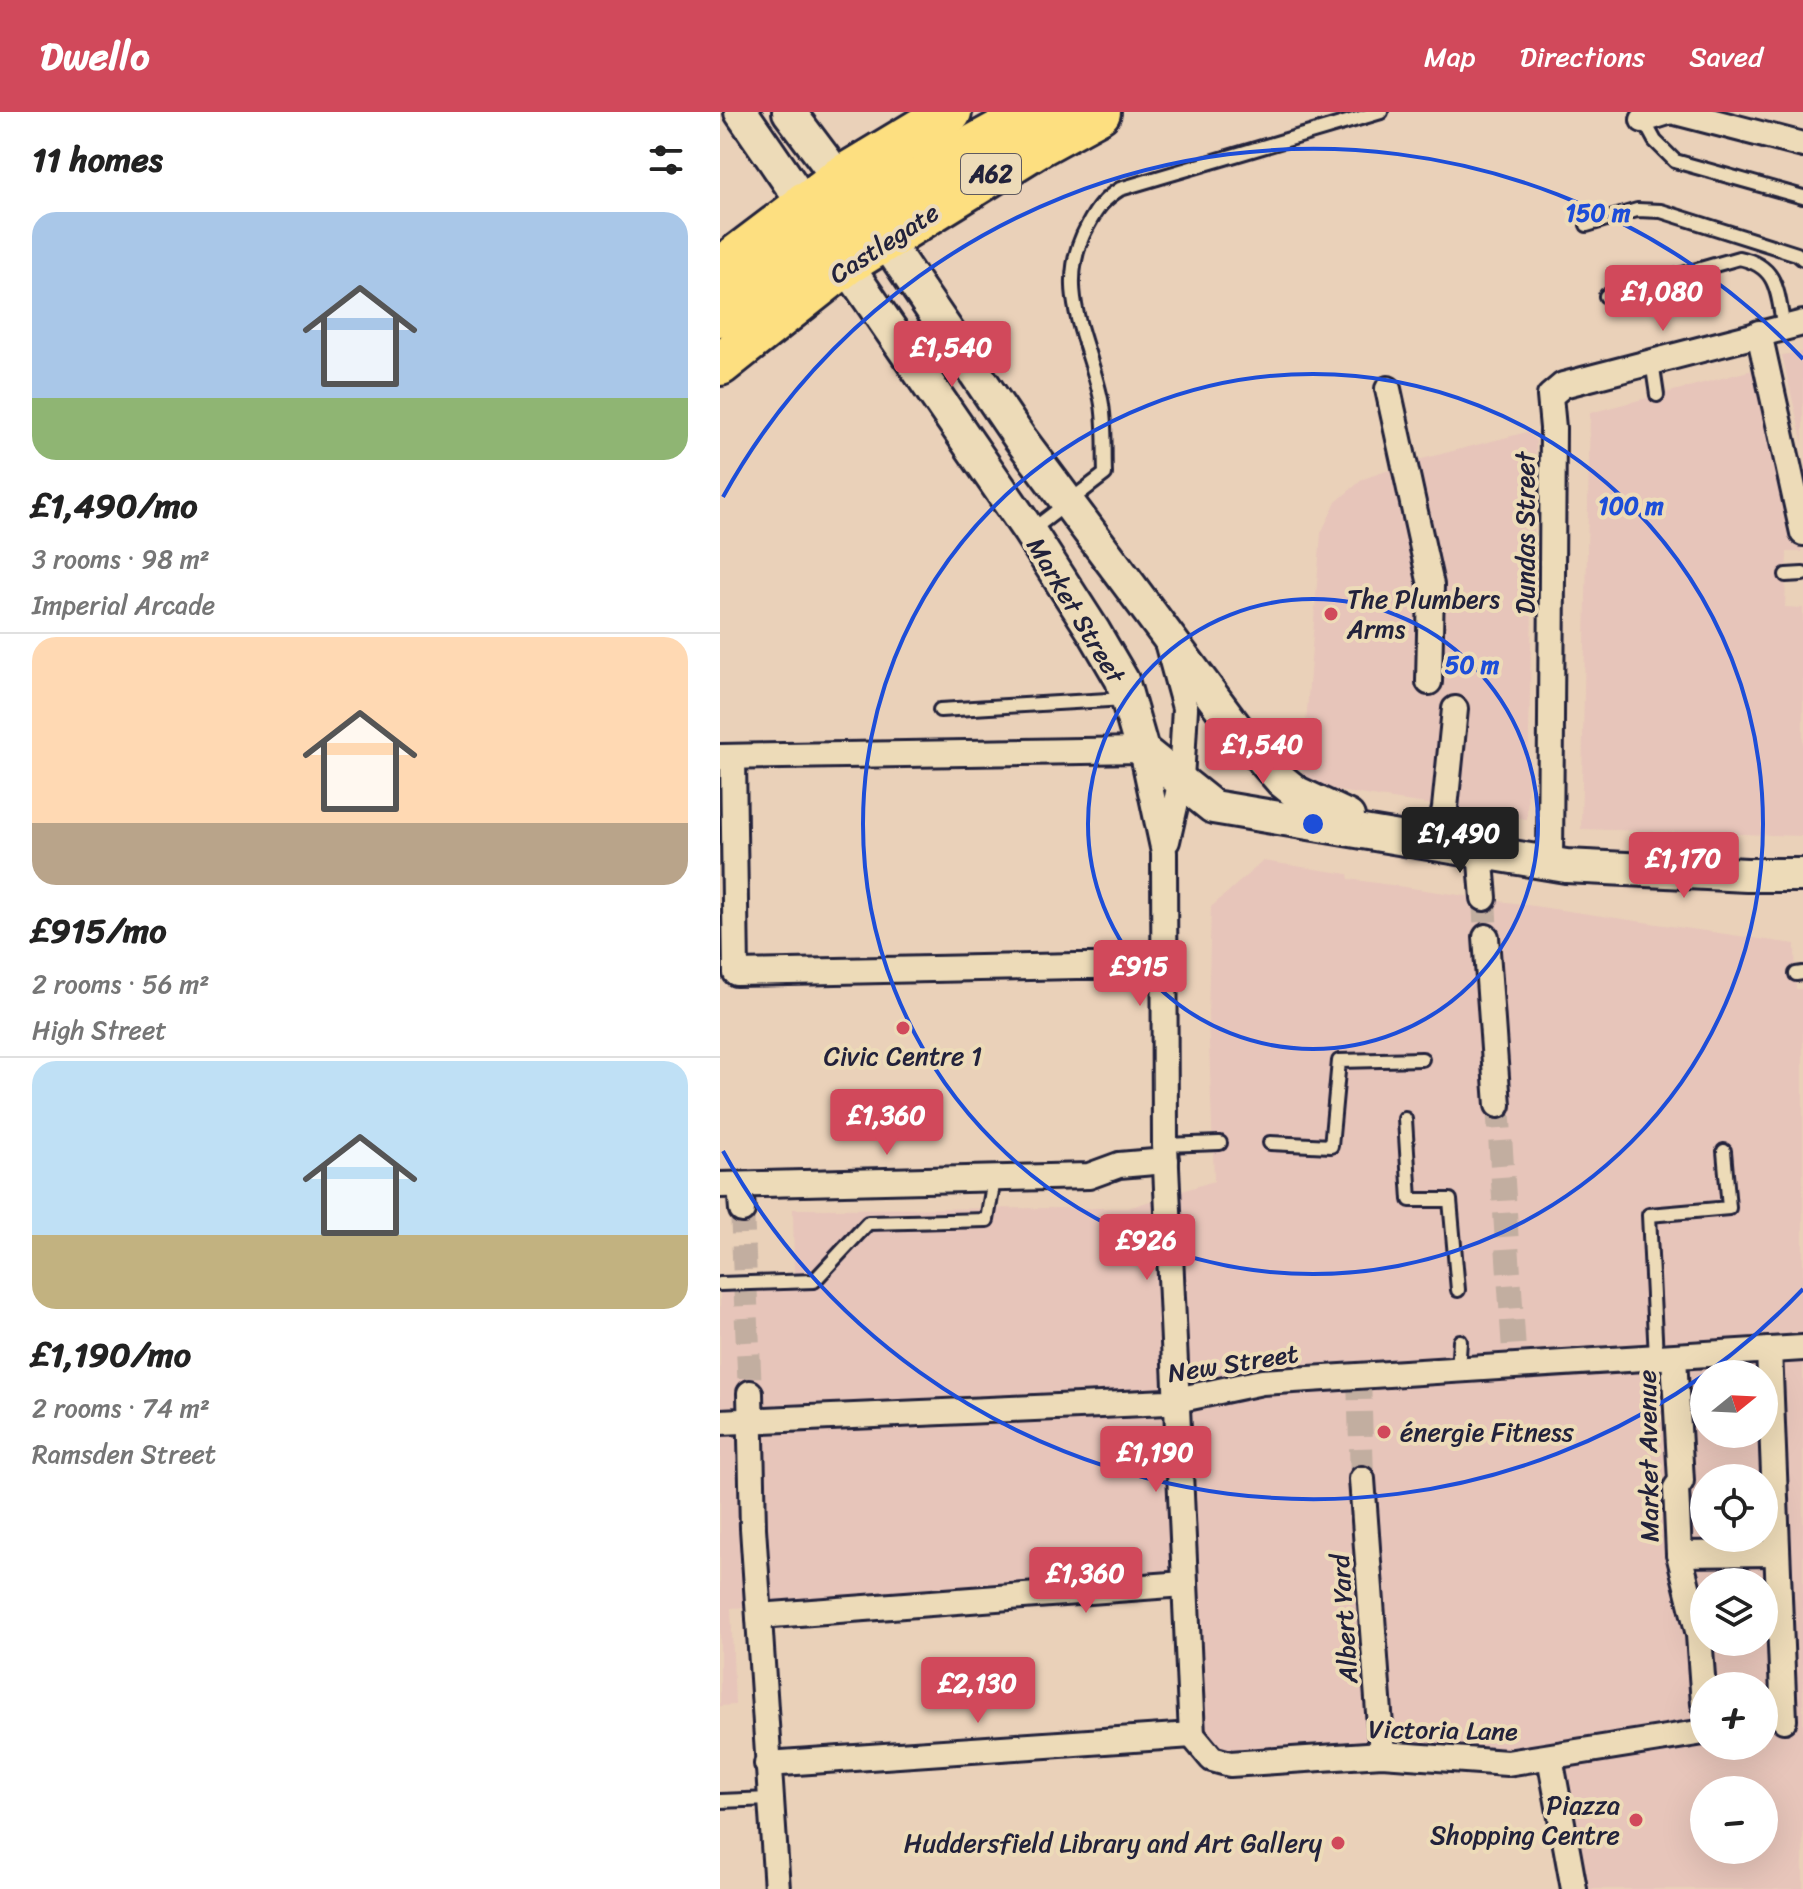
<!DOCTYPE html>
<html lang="en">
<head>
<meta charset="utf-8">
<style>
	body { margin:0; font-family:Sriracha,sans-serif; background:#f2f2f2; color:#222; height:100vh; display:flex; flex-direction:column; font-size:30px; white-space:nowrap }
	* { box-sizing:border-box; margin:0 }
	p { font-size:26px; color:#767676 }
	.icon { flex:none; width:44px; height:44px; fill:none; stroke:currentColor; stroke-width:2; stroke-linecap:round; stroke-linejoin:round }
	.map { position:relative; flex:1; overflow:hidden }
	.side { display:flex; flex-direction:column; background:#fff; width:720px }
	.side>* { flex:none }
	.needle { width:52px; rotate:72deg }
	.fabs { position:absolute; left:970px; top:1248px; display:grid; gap:16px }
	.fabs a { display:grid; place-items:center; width:88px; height:88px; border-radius:50%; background:#fff; box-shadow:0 8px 32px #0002; font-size:40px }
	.price { position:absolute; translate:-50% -68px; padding:0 18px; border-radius:8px; background:#d1495b; color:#fff; font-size:26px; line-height:52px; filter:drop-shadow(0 2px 4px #0008) }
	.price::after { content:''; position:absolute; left:50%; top:48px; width:24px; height:18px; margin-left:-12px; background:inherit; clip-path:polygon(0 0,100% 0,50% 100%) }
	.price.active { background:#222; color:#fff }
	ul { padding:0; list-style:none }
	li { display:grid; align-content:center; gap:16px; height:424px; padding:0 32px }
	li+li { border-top:2px solid #e0e0e0 }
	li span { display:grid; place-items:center; height:248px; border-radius:24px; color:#555 }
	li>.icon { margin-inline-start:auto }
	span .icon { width:144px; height:144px; fill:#fffc; stroke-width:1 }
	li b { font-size:34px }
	h2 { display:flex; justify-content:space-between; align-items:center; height:96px; padding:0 32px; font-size:34px }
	header { display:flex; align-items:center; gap:48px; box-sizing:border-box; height:112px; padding:0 40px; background:#d1495b; color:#fff }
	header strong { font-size:38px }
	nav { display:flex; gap:44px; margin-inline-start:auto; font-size:28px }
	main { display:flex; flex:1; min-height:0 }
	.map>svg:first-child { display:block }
	.built { fill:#e7c5ba; fill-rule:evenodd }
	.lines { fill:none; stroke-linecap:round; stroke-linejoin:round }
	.street-tunnel { stroke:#c2aea0; stroke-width:24; stroke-dasharray:24 12; stroke-linecap:butt }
	.lane-casing { stroke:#22223b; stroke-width:18 }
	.street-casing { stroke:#22223b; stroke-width:30 }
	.secondary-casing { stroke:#22223b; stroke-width:38 }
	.highway-casing { stroke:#22223b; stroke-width:48 }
	.lane { stroke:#eddbb8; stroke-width:12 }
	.street { stroke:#eddbb8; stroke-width:24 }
	.secondary { stroke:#eddbb8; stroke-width:32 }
	.highway { stroke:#fddf80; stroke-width:42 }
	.ring { fill:none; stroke:#1d4ed8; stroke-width:4 }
	.poi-dot { fill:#d1495b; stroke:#eddbb8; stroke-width:3 }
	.labels { text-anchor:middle; stroke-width:8; stroke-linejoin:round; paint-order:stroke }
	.shield { fill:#eddbb8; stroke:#5f5a60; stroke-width:2 }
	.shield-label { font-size:24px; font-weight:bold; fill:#22223b }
	.street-label { font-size:26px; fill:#22223b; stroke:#eddbb8 }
	.poi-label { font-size:26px; fill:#22223b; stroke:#eddbb8; text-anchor:start }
	.centre { fill:#1d4ed8; stroke:#eddbb8; stroke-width:4 }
	.ring-label { font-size:24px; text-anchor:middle; font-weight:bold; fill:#1d4ed8; stroke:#eddbb8; stroke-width:8; stroke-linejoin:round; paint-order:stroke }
</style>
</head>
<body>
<header>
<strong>Dwello</strong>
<nav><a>Map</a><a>Directions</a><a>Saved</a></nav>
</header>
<main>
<section class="side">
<h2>11 homes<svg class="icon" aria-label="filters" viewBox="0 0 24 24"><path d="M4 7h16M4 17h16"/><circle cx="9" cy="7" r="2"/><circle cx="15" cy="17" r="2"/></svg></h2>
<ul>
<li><span style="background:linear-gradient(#a9c7e8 75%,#8fb573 0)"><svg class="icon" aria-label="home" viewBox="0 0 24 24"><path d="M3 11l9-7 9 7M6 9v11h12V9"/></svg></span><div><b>£1,490/mo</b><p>3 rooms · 98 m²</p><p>Imperial Arcade</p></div></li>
<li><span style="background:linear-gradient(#ffd9b3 75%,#b9a48a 0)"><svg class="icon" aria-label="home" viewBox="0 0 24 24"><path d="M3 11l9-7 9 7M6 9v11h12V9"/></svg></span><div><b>£915/mo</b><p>2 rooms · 56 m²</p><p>High Street</p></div></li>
<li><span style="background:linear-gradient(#bfe0f5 70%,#c2b280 0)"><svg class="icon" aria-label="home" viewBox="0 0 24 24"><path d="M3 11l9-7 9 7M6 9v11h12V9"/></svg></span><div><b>£1,190/mo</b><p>2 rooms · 74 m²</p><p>Ramsden Street</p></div></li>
</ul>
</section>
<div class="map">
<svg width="1083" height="1777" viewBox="0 0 1083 1777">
	<rect width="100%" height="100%" fill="#ead1b9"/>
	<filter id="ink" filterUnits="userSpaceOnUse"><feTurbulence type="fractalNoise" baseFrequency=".0125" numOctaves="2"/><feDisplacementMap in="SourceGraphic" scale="16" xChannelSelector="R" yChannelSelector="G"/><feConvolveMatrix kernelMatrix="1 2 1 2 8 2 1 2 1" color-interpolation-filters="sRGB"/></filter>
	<g filter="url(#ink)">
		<!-- built -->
		<g class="built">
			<polygon points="1083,240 1083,332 1062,243"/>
			<polygon points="1040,256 1082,440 1067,440 1065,495 1083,496 1083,724 861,717 870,301"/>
			<polygon points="807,320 816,329 807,707 605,677 582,662 601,421 616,390 643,367 698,348"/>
			<path d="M543,749L628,762L629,767L1075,832L1076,877H1083V1777H843L820,1655L660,1651L495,1660L480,1622L464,1465L11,1496L15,1593L0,1594V1164L74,1162L73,1097L408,1096L494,1069L488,903L491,795ZM984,1262H1044V1322H984ZM984,1366H1044V1426H984ZM984,1470H1044V1530H984ZM984,1574H1044V1634H984ZM984,1678H1044V1738H984Z"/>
		</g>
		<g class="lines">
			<!-- street-tunnel -->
			<g class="street-tunnel">
				<polyline points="764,786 766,825"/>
				<polyline points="778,993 795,1254"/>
				<polyline points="22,1098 30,1281"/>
				<polyline points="639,1264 642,1367"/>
			</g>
			<!-- lane casing -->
			<g class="lane-casing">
				<g id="lane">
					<polyline points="922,5 935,29 955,49 1083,85"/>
					<polyline points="867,113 917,98 941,99 1077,142 1083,147"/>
					<path d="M886,184L1019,146C1059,154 1057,181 1064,216"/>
					<polyline points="932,249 937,283"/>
					<path d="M312,418L385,362C384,337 386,311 381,287C368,225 333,176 368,113C377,96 384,87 400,77L661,0"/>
					<polyline points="1066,463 1083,462"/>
					<polyline points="220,598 405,587"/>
					<polyline points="1076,862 1083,861"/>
					<polyline points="685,1007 690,1088 730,1088 738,1178"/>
					<polyline points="550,1031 611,1034 619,949 702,947"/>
					<polyline points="445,1033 500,1031"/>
					<polyline points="0,1172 94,1169 148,1111 267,1108 274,1067"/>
					<polyline points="936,1245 929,1103 1009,1096 1004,1039"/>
					<polyline points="738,1258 740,1229"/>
					<polyline points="0,1689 50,1687"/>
				</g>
			</g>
			<!-- street casing -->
			<g class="street-casing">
				<g id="street">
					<polyline points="955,0 1083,33"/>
					<polyline points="923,8 948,0"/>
					<polyline points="1039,221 1083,421"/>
					<polyline points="668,277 711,473 709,570"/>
					<polyline points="0,645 422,638 444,740 445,1033 472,1623"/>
					<polyline points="13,646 16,861 356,854 444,854"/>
					<polyline points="447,729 461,668 465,596 447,530"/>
					<polyline points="718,731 725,696 735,597"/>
					<polyline points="760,738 764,786"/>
					<polyline points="830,751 833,316 830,284 843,273 1083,211"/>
					<polyline points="766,825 778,993"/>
					<polyline points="0,1073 369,1064 399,1053 446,1049"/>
					<polyline points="20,1073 22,1098"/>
					<polyline points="1049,1238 1064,1608"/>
					<polyline points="954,1245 961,1369 956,1376 959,1442 979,1523 984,1592"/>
					<polyline points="30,1281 33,1416 57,1777"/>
					<polyline points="0,1310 447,1290 542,1270 1083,1236"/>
					<polyline points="642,1367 662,1642"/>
					<polyline points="959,1442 1055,1441"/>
					<polyline points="39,1504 464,1472"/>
					<polyline points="472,1623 492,1647 510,1652 662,1642 787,1651 984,1620"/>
					<polyline points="830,1645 854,1777"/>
					<polyline points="47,1652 472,1623"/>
				</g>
			</g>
			<!-- secondary casing -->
			<g class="secondary-casing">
				<g id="secondary">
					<polyline points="21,0 309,419 374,520 402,568 422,638 493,695 846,754 1027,763 1083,763"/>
					<polyline points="69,0 165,128 299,325 519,620 562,669 577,681 628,705"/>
				</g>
			</g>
			<!-- highway casing -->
			<g class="highway-casing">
				<g id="highway">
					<polyline points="85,91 113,98 139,95 187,71 301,8 328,0"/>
					<polyline points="0,157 119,67 230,0"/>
					<path d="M0,203L107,123C125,116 139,116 157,124"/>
					<polyline points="0,252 126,152 317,34 379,0"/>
				</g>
			</g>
			<!-- lane -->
			<use href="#lane" class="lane"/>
			<!-- street -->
			<use href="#street" class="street"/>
			<!-- secondary -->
			<use href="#secondary" class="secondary"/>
			<!-- highway -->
			<use href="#highway" class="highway"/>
		</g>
	</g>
	<!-- distance rings -->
	<g class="ring">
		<circle cx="593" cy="712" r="225"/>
		<circle cx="593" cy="712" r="450"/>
		<path d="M1083 1177A675 675 0 0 1 3 1039M3 385A675 675 0 0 1 1083 247"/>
	</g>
	<!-- markers -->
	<g class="poi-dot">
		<circle cx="611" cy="502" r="8"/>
		<circle cx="183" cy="916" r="8"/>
		<circle cx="664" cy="1320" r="8"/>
		<circle cx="916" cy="1708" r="8"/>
		<circle cx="618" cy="1731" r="8"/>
	</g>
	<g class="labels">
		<!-- shield labels -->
		<rect class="shield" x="241" y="42" width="60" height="40" rx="6"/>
		<g class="shield-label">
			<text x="271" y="70">A62</text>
		</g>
		<!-- street labels -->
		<g class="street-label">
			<text transform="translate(164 131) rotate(-33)" y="9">Castlegate</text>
			<text transform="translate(805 421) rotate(-90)" y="9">Dundas Street</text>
			<text transform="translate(356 498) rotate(59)" y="9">Market Street</text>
			<text transform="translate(513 1251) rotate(-9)" y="9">New Street</text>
			<text transform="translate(928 1344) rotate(-91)" y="9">Market Avenue</text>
			<text transform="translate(624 1507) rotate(-94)" y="9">Albert Yard</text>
			<text transform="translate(723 1618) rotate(1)" y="9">Victoria Lane</text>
		</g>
		<!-- poi labels -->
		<g class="poi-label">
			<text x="627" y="496">The Plumbers<tspan x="627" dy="30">Arms</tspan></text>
			<text x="183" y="953" text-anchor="middle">Civic Centre 1</text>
			<text x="680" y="1329">énergie Fitness</text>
			<text x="900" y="1702" text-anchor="end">Piazza<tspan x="900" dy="30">Shopping Centre</tspan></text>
			<text x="602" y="1740" text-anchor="end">Huddersfield Library and Art Gallery</text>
		</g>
	</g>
	<circle cx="593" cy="712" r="12" class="centre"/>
	<g class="ring-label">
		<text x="878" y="109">150 m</text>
		<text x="911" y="402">100 m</text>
		<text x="752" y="561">50 m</text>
	</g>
</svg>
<div class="fabs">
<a><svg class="needle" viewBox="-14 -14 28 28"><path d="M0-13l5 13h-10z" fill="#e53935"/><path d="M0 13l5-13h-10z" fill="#767676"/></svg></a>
<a><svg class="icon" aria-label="locate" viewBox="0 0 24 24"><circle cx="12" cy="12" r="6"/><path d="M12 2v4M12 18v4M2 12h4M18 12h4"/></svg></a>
<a><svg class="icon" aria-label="layers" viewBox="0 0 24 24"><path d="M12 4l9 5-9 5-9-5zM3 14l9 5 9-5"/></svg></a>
<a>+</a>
<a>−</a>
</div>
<b class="price" style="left:943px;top:221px">£1,080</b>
<b class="price" style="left:232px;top:277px">£1,540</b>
<b class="price" style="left:543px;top:674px">£1,540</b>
<b class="price active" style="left:740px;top:763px">£1,490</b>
<b class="price" style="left:964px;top:788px">£1,170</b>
<b class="price" style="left:420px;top:896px">£915</b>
<b class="price" style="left:167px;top:1045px">£1,360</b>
<b class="price" style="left:427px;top:1170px">£926</b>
<b class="price" style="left:436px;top:1382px">£1,190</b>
<b class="price" style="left:366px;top:1503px">£1,360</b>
<b class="price" style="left:258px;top:1613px">£2,130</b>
</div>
</main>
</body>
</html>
